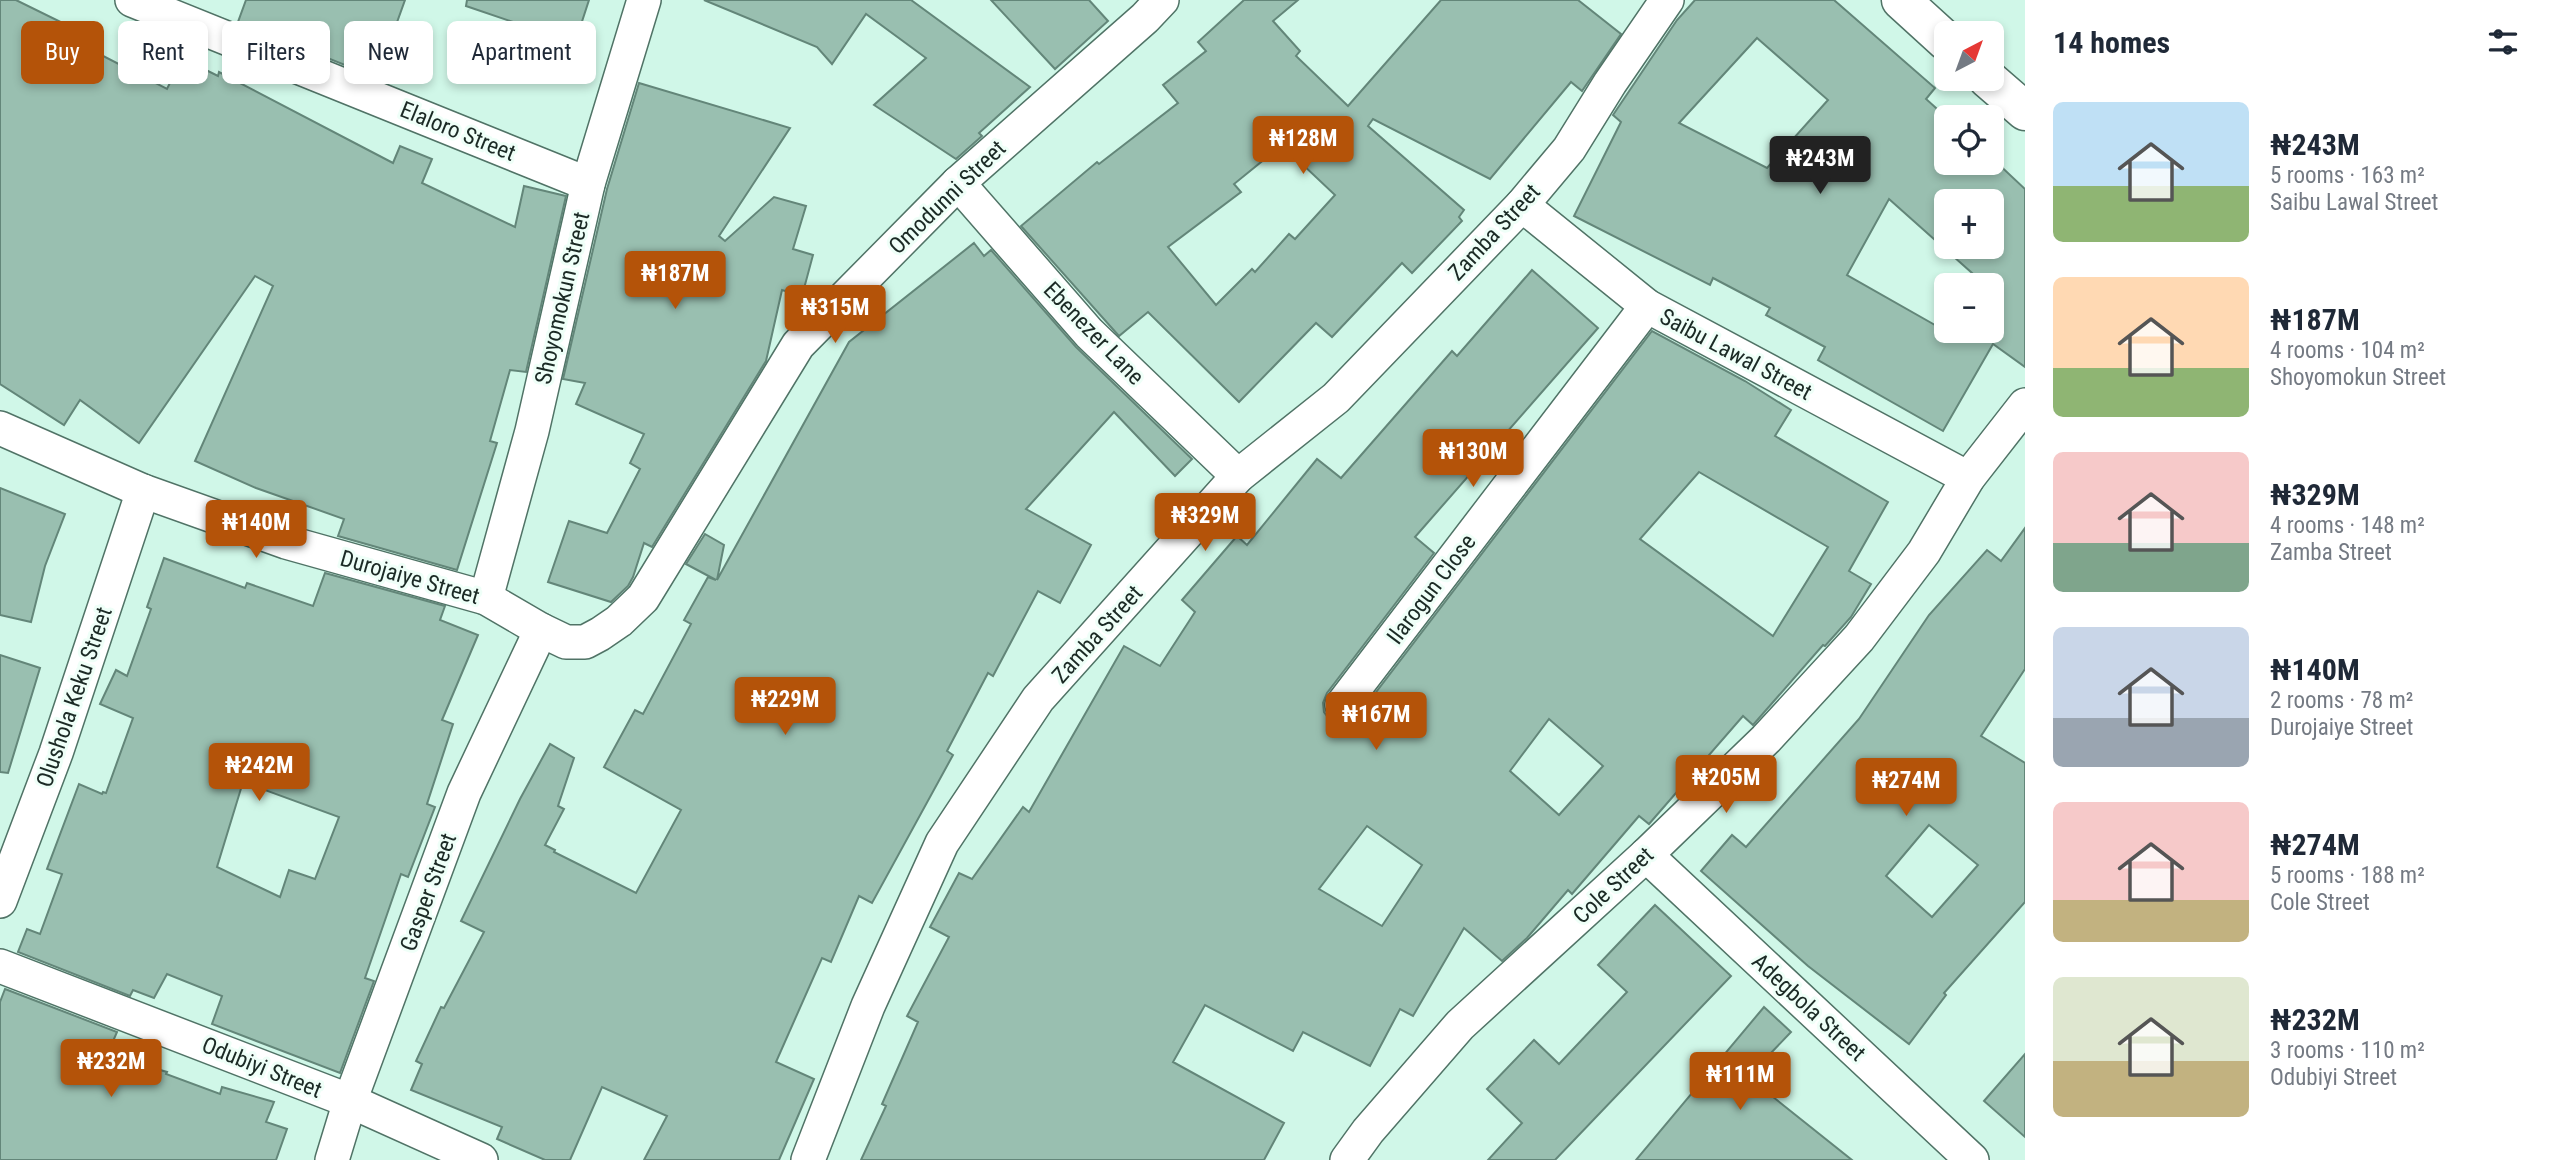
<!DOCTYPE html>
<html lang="en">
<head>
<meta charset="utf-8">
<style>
	body { margin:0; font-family:"Roboto Condensed",sans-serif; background:#f2f2f3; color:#1f2937; height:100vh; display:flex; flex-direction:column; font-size:26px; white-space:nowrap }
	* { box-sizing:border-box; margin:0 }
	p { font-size:23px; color:#747a83 }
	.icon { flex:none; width:38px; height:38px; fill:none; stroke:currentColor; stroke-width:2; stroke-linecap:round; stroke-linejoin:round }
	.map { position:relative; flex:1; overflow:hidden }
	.sheet { display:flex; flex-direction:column; background:#fff; width:525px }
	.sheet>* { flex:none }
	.hud { position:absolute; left:21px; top:21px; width:665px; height:63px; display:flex; gap:14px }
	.needle { width:46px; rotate:41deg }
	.fabs { position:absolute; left:1934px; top:21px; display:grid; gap:14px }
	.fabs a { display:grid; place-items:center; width:70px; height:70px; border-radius:10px; background:#fff; box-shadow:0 4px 10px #0003; font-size:35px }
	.price { position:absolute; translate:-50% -60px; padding:0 16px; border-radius:7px; background:#b45309; color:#fff; font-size:23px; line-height:46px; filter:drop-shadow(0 2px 4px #0008) }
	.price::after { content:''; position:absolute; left:50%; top:42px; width:21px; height:16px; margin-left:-10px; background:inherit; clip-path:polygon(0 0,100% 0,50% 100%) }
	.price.on { background:#222; color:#fff }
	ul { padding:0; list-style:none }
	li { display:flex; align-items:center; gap:21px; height:175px; padding:0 28px }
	li span { display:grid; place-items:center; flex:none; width:196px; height:140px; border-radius:10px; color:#555 }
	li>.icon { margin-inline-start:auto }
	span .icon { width:84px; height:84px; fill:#fffc; stroke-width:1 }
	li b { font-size:30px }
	h2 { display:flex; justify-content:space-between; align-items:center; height:84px; padding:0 28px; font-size:30px }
	.chip { padding:0 24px; border-radius:10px; background:#fff; box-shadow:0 4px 10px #0003; font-size:24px; line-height:63px }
	.chip.on { background:#b45309; color:#fff }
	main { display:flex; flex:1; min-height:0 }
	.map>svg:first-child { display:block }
	.building { fill:#99bfb0; stroke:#638679; stroke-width:2; fill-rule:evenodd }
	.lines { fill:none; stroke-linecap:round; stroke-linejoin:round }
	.minor-casing { stroke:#507366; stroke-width:36 }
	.secondary-casing { stroke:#507366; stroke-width:41 }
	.minor { stroke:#fff; stroke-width:33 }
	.secondary { stroke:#fff; stroke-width:38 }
	.labels { text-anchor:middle; stroke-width:6; stroke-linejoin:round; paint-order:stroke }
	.street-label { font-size:23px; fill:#1b2a25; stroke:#effff8 }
</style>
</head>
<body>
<main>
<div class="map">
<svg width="2025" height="1160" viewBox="0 0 2025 1160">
	<rect width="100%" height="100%" fill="#d0f7e8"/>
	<!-- building -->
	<g class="building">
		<polygon points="0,0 16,0 81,32 76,42 167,89 182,58 218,76 219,72 393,163 400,146 432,159 422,183 515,227 524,186 566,196 526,372 510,370 490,441 497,443 457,570 338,536 344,519 256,488 195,461 273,286 255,276 139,443 80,400 64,425 0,384"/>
		<polygon points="246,0 405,0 377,78 238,22"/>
		<polygon points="467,0 589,0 575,43 466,6"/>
		<polygon points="704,0 911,0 1030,87 979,133 982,136 956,159 874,105 926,58 866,14 832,64 817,47"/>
		<polygon points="991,0 1089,0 1108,21 1055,69"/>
		<path d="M1244,0H1298L1273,21L1300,51L1296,56L1348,106L1441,0H1578L1621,34L1582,91L1571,82L1490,179L1373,119L1368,126L1464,210L1459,217L1462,221L1412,273L1402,263L1332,337L1316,323L1239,402L1148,312L1119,336L1021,226L1097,162L1099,164L1178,103L1163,85L1206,51L1198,42ZM1282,145L1335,195L1295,239L1289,234L1255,272L1252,269L1216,305L1168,247L1241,192L1234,184Z"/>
		<path d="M1695,0H1834L1935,88L1926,99L1946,117V163H1992V158L2025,189V367L1993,344L1943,431L1818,360L1825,347L1766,315L1770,308L1713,278L1710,285L1574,216L1621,122L1613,115L1677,20ZM1757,38L1828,100L1767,168L1679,123ZM1889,199L1972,273L1964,285H1992V331H1946V310L1935,325L1847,275ZM1946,201H1992V247H1946Z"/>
		<polygon points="639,83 790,128 719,236 725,241 774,197 806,206 793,249 813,255 802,296 782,290 766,361 652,547 644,543 633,577 628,586 611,602 548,582 569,521 607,533 640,469 630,463 644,434 576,404 585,383 563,379 607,189"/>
		<polygon points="974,243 984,256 991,250 1076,347 1192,459 1175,476 1114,412 1026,509 1091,545 1060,603 1038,591 993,676 988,673 947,751 953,755 872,903 859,896 831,962 822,958 776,1062 814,1079 779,1160 644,1160 667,1116 602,1087 570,1160 545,1160 497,1139 502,1127 411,1090 422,1064 416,1061 441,1007 444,1008 484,932 461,921 520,799 550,744 574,758 558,806 564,809 545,845 555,850 554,852 636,893 681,810 604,767 635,710 643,714 691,624 684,620 708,577 716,580 686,564 705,534 724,545 717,580 849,342"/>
		<path d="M1532,270L1598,328L1415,537L1434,553L1327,693L1323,703L1324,712L1330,720L1340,724L1350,722L1357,717L1652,331L1745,381L1791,410L1775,436L1888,502L1849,571L1871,584L1851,617L1825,646L1823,645L1753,725L1743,716L1649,824L1639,816L1572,894L1568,890L1527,938L1502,961L1464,928L1413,1016L1400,1009L1370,1066L1303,1032L1293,1051L1205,1005L1173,1062L1284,1123L1264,1160H861L886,1106L882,1104L918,1022L907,1016L949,937L930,927L959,873L972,879L1023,807L1029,812L1124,646L1160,666L1195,612L1182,600L1237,536L1247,545L1317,459L1341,478L1452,351L1457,356ZM1699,472L1828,547L1773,636L1640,539ZM1549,719L1603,766L1559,815L1510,771ZM1367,826L1422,865L1382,926L1319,889Z"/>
		<polygon points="0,488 65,514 45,566 31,622 0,615"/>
		<path d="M2025,528V669L1981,736L2025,763V902L1944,993L1946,995L1909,1044L1808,966L1701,871L1732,835L1746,847L1859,719L1929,615L1987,550L2001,561ZM1929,825L1978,865L1932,917L1886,876Z"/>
		<path d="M164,558L245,588L247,583L313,606L325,573L445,606L440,620L478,635L442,720L453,724L427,804L435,807L408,877L401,874L365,978L374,981L340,1073L212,1024L222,996L167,974L154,998L133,990L130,996L18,952L27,929L40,934L62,874L47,869L79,784L102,794L103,792L106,793L133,718L100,704L116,670L127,676L151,609L147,607ZM243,782L339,817L315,879L289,870L280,897L217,867Z"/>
		<polygon points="0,655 40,668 8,773 0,772"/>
		<polygon points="1655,905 1731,976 1555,1160 1488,1160 1522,1123 1487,1089 1534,1040 1559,1064 1627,992 1598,965"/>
		<polygon points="5,989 117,1032 107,1055 167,1072 166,1074 220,1094 222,1087 274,1102 266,1122 287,1129 276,1160 0,1160 0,1002"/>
		<polygon points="1764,1007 1791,1032 1748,1077 1852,1160 1636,1160"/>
		<polygon points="2025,1054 2025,1137 1984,1101"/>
	</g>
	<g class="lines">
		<!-- minor casing -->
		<g class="minor-casing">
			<g id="minor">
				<polyline points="132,0 588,184"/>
				<polyline points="958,183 1089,333 1238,476"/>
				<polyline points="1522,205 1647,306 1968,478"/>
				<polyline points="0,428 143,491 286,542 486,598 541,630 566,642 585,642 600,634 619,621 643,598 798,345 958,183 1145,18 1162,0"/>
				<polyline points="486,598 532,431 588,184 644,0"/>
				<polyline points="1342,705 1647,306"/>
				<polyline points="1646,855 1972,1160"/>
				<polyline points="0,901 56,753 143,491"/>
				<polyline points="0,966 350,1101 481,1160"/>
				<polyline points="332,1160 350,1101 464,793 541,630"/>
				<polyline points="808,1160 868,1006 942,843 1038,699 1238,476 1336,398 1522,205 1569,149 1610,83 1667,0"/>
				<polyline points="1347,1160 1368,1131 1460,1025 1646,855 1766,739 1859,638 1924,552 1968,478 2025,405"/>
			</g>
		</g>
		<!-- secondary casing -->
		<g class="secondary-casing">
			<g id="secondary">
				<polyline points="1901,0 1946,41"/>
				<polyline points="1988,79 2025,111"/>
			</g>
		</g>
		<!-- minor -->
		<use href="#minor" class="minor"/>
		<!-- secondary -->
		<use href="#secondary" class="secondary"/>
	</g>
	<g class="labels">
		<!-- street labels -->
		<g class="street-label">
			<text transform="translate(458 131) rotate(22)" y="8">Elaloro Street</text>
			<text transform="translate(947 197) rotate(-44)" y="8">Omodunni Street</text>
			<text transform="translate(1494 232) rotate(-47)" y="8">Zamba Street</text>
			<text transform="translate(562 298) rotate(-77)" y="8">Shoyomokun Street</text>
			<text transform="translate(1094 333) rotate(46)" y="8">Ebenezer Lane</text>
			<text transform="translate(1736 354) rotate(28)" y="8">Saibu Lawal Street</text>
			<text transform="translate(410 577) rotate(16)" y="8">Durojaiye Street</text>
			<text transform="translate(1431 589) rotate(-53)" y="8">Ilarogun Close</text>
			<text transform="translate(1097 634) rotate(-48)" y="8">Zamba Street</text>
			<text transform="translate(74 697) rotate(-71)" y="8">Olushola Keku Street</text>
			<text transform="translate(1613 885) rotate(-43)" y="8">Cole Street</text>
			<text transform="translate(428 892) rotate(-70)" y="8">Gasper Street</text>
			<text transform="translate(1809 1007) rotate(43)" y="8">Adegbola Street</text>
			<text transform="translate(262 1067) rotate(22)" y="8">Odubiyi Street</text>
		</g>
	</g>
</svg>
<div class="fabs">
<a><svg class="needle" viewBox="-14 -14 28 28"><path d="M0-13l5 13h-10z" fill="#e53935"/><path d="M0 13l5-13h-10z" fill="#747a83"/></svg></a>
<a><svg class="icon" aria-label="locate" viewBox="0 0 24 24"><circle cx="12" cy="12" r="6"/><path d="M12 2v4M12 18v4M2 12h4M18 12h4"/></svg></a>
<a>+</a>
<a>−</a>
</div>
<b class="price" style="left:1303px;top:176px">₦128M</b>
<b class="price on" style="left:1820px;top:196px">₦243M</b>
<b class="price" style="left:675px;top:311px">₦187M</b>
<b class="price" style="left:835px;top:345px">₦315M</b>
<b class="price" style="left:1473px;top:489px">₦130M</b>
<b class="price" style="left:1205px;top:553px">₦329M</b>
<b class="price" style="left:256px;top:560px">₦140M</b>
<b class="price" style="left:785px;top:737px">₦229M</b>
<b class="price" style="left:1376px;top:752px">₦167M</b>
<b class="price" style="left:259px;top:803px">₦242M</b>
<b class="price" style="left:1726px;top:815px">₦205M</b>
<b class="price" style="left:1906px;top:818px">₦274M</b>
<b class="price" style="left:111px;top:1099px">₦232M</b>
<b class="price" style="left:1740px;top:1112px">₦111M</b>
<div class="hud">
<a class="chip on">Buy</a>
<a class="chip">Rent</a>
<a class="chip">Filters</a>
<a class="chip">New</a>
<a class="chip">Apartment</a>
</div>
</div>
<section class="sheet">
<h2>14 homes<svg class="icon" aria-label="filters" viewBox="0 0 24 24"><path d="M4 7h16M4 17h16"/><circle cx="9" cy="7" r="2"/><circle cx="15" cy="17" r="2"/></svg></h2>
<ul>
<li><span style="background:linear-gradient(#bfe0f5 60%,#8fb573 0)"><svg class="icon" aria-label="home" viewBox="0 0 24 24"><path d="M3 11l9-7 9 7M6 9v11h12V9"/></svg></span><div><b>₦243M</b><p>5 rooms · 163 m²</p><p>Saibu Lawal Street</p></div></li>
<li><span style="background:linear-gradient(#ffd9b3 65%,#8fb573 0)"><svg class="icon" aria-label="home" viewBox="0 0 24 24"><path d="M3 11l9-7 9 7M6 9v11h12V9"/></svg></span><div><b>₦187M</b><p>4 rooms · 104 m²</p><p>Shoyomokun Street</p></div></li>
<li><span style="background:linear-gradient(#f6c9c9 65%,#7fa58c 0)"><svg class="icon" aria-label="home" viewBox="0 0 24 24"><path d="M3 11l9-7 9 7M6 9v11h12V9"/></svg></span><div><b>₦329M</b><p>4 rooms · 148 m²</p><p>Zamba Street</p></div></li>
<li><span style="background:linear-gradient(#c9d6e8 65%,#9aa5b1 0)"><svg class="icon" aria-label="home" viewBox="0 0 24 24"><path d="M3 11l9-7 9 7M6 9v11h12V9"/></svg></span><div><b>₦140M</b><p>2 rooms · 78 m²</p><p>Durojaiye Street</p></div></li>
<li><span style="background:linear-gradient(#f6c9c9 70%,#c2b280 0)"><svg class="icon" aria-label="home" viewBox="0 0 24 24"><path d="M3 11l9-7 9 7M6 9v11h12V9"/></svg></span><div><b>₦274M</b><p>5 rooms · 188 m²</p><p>Cole Street</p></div></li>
<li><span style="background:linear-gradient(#dfe7d0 60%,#c2b280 0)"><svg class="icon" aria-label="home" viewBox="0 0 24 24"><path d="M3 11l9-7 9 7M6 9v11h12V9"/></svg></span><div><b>₦232M</b><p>3 rooms · 110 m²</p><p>Odubiyi Street</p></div></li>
</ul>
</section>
</main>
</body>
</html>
